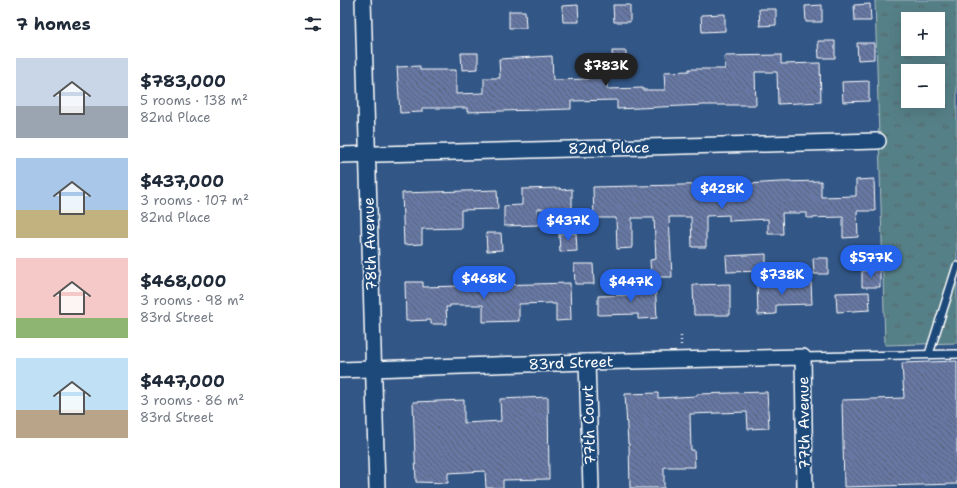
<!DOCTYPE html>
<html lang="en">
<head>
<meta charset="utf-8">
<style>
	body { margin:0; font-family:"Shantell Sans",sans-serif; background:#f6f6f7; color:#1f2937; height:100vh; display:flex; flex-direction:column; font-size:15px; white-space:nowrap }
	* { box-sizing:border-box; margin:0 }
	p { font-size:13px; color:#747a83 }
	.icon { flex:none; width:22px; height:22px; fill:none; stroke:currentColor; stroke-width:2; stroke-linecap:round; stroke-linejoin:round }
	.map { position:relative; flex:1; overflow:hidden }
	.drawer { display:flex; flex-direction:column; background:#fff; width:340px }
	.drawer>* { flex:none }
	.tools { position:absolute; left:561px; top:12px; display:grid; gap:8px }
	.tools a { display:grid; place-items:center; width:44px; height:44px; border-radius:0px; background:#fff; box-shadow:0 4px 16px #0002; font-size:20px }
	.price { position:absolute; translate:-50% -34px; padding:0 9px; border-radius:14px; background:#2563eb; color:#fff; font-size:13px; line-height:26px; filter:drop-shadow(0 1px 2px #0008) }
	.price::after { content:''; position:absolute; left:50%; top:24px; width:12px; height:9px; margin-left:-6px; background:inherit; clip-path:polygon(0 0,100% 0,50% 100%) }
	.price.on { background:#222; color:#fff }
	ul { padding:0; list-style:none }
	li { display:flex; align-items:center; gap:12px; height:100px; padding:0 16px }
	li span { display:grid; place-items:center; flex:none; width:112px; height:80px; border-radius:0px; color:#555 }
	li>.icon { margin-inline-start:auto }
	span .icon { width:48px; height:48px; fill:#fffc; stroke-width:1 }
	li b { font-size:17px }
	h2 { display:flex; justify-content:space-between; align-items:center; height:48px; padding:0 16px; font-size:17px }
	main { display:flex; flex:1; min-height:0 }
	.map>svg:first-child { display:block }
	.grass { fill:url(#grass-tufts); stroke:#abc0c3; fill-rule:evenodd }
	.building { fill:url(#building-back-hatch); stroke:#fff }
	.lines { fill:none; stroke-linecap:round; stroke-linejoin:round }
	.lane-casing { stroke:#fff; stroke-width:10 }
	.street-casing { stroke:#fff; stroke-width:18 }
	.path { stroke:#fff; stroke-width:2.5; stroke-dasharray:1 3; stroke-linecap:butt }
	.lane { stroke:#1f4a7a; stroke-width:7 }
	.street { stroke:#1f4a7a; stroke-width:15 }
	.labels { text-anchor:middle; stroke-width:4; stroke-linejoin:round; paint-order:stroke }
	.street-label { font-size:15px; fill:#fff; stroke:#1f4a7a }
</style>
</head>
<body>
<main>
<section class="drawer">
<h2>7 homes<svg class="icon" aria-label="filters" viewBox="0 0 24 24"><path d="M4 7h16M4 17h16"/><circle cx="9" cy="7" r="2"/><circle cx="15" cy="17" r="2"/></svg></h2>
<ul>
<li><span style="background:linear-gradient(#c9d6e8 60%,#9aa5b1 0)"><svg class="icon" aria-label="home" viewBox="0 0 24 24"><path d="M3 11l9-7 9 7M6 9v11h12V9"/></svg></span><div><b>$783,000</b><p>5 rooms · 138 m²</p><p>82nd Place</p></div></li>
<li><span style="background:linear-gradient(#a9c7e8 65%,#c2b280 0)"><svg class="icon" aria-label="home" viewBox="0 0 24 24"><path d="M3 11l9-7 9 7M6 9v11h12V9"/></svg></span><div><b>$437,000</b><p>3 rooms · 107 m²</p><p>82nd Place</p></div></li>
<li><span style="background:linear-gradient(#f6c9c9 75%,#8fb573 0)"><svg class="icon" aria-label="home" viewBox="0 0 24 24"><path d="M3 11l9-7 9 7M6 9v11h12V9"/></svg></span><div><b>$468,000</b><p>3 rooms · 98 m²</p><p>83rd Street</p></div></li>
<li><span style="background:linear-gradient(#bfe0f5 65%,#b9a48a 0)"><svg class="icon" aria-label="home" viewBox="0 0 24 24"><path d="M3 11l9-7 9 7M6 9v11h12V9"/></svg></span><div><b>$447,000</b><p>3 rooms · 86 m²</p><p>83rd Street</p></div></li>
</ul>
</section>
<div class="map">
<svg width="617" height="488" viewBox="0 0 617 488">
	<defs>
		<pattern id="grass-tufts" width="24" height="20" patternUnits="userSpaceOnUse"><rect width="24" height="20" fill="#578087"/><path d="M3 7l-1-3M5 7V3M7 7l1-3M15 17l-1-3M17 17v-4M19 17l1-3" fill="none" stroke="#52666a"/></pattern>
		<pattern id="building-back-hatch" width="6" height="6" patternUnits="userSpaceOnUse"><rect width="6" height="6" fill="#6677a3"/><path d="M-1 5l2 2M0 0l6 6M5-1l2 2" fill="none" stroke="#596278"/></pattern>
	</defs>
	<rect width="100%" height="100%" fill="#325685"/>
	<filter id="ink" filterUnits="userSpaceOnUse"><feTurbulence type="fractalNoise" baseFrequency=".025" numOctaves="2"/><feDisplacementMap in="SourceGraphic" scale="8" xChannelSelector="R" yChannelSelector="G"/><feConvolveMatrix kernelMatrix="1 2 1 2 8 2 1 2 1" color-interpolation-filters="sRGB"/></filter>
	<g filter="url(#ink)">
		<!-- grass -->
		<path class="grass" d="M535,0H617V343L545,345ZM568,19H598V49H568ZM568,71H598V101H568Z"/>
		<!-- building -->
		<g class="building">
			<polygon points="530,4 531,21 515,21 514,5"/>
			<polygon points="238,5 239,22 223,22 222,6"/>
			<polygon points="273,5 290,5 290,22 274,22"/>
			<polygon points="482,5 482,22 466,22 465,6"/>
			<polygon points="419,9 436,9 436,25 420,26"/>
			<polygon points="169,11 185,11 186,28 169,28"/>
			<polygon points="385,14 385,31 362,32 361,15"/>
			<polygon points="478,41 495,41 495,58 479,58"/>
			<polygon points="517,43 534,43 534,59 518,60"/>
			<polygon points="272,51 286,51 286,66 273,66"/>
			<polygon points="121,53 138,53 138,69 122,70"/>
			<polygon points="441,55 441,64 480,63 481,102 438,104 437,72 415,72 416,105 364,105 277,109 277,100 231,101 231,109 127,112 127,108 82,108 82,112 60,113 57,67 80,66 80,70 116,70 116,94 144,93 144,78 160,78 159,59 212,56 213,80 248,79 247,71 267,71 267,89 303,88 303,90 325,90 324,72 349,71 349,69 385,69 384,56"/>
			<polygon points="529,81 529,101 503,102 502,82"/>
			<polygon points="534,179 535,211 517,211 518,237 503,238 503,217 467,218 467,213 442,213 443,234 428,234 428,219 389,221 389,215 366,216 366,247 352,247 351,217 329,217 332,277 311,277 310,260 316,259 314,218 292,218 292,248 277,249 276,218 254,218 253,187 383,184 383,200 407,199 406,184 440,182 481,181 481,197 516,196 516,180"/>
			<polygon points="220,188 221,190 232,189 232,208 197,209 198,225 164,226 164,206 182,205 182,189"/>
			<polygon points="157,190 158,209 121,210 121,228 82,229 82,244 64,245 62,193"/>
			<polygon points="146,233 161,233 162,250 147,251"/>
			<polygon points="236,233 237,251 220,252 219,234"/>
			<polygon points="426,254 426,271 387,272 386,256"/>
			<polygon points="473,258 488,258 488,274 474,274"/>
			<polygon points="234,264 253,264 254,284 235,284"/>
			<polygon points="540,270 540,287 522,287 522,271"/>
			<polygon points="65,282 83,282 83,287 230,283 231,320 216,321 216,304 212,304 212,303 179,304 179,321 143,322 143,305 110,305 110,307 106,307 107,324 91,324 91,320 66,321"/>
			<polygon points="315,282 317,318 298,319 298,314 258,315 258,296 297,295 297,283"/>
			<polygon points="471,282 472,304 436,305 436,314 418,315 417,283"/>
			<polygon points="390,284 390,315 354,315 353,285"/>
			<polygon points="529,292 530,310 497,312 496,293"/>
			<polygon points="617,361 617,484 504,487 502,400 564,398 562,363"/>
			<polygon points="427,392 429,428 408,429 407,412 350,414 351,450 354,450 355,467 324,467 324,488 290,488 289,444 288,444 285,394 318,393 318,398 357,396 357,394"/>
			<polygon points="208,397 209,479 163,480 163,488 146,488 145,471 108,473 108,483 76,482 73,402 124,400 124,423 161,421 160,399"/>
		</g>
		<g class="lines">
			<!-- lane casing -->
			<g class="lane-casing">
				<g id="lane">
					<polyline points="589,354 617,266"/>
					<polyline points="463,357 617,354"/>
				</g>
			</g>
			<!-- street casing -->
			<g class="street-casing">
				<g id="street">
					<polyline points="23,0 37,488"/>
					<polyline points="0,155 538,141"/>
					<polyline points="247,362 251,488"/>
					<polyline points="0,370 247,362 463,357 465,488"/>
				</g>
			</g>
			<!-- path -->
			<polyline class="path" points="341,336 341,347"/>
			<!-- lane -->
			<use href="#lane" class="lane"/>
			<!-- street -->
			<use href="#street" class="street"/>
		</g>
	</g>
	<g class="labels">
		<!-- street labels -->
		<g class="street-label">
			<text transform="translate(269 148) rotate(-1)" y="5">82nd Place</text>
			<text transform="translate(30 244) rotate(-92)" y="5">78th Avenue</text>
			<text transform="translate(231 363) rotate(-2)" y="5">83rd Street</text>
			<text transform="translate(464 423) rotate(-91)" y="5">77th Avenue</text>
			<text transform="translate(249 425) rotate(-92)" y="5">77th Court</text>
		</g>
	</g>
</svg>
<div class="tools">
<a>+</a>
<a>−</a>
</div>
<b class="price on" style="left:266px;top:87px">$783K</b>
<b class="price" style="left:382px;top:210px">$428K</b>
<b class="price" style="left:228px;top:242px">$437K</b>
<b class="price" style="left:531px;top:279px">$577K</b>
<b class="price" style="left:442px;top:296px">$738K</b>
<b class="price" style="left:144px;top:300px">$468K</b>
<b class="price" style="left:291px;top:303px">$447K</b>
</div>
</main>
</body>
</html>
